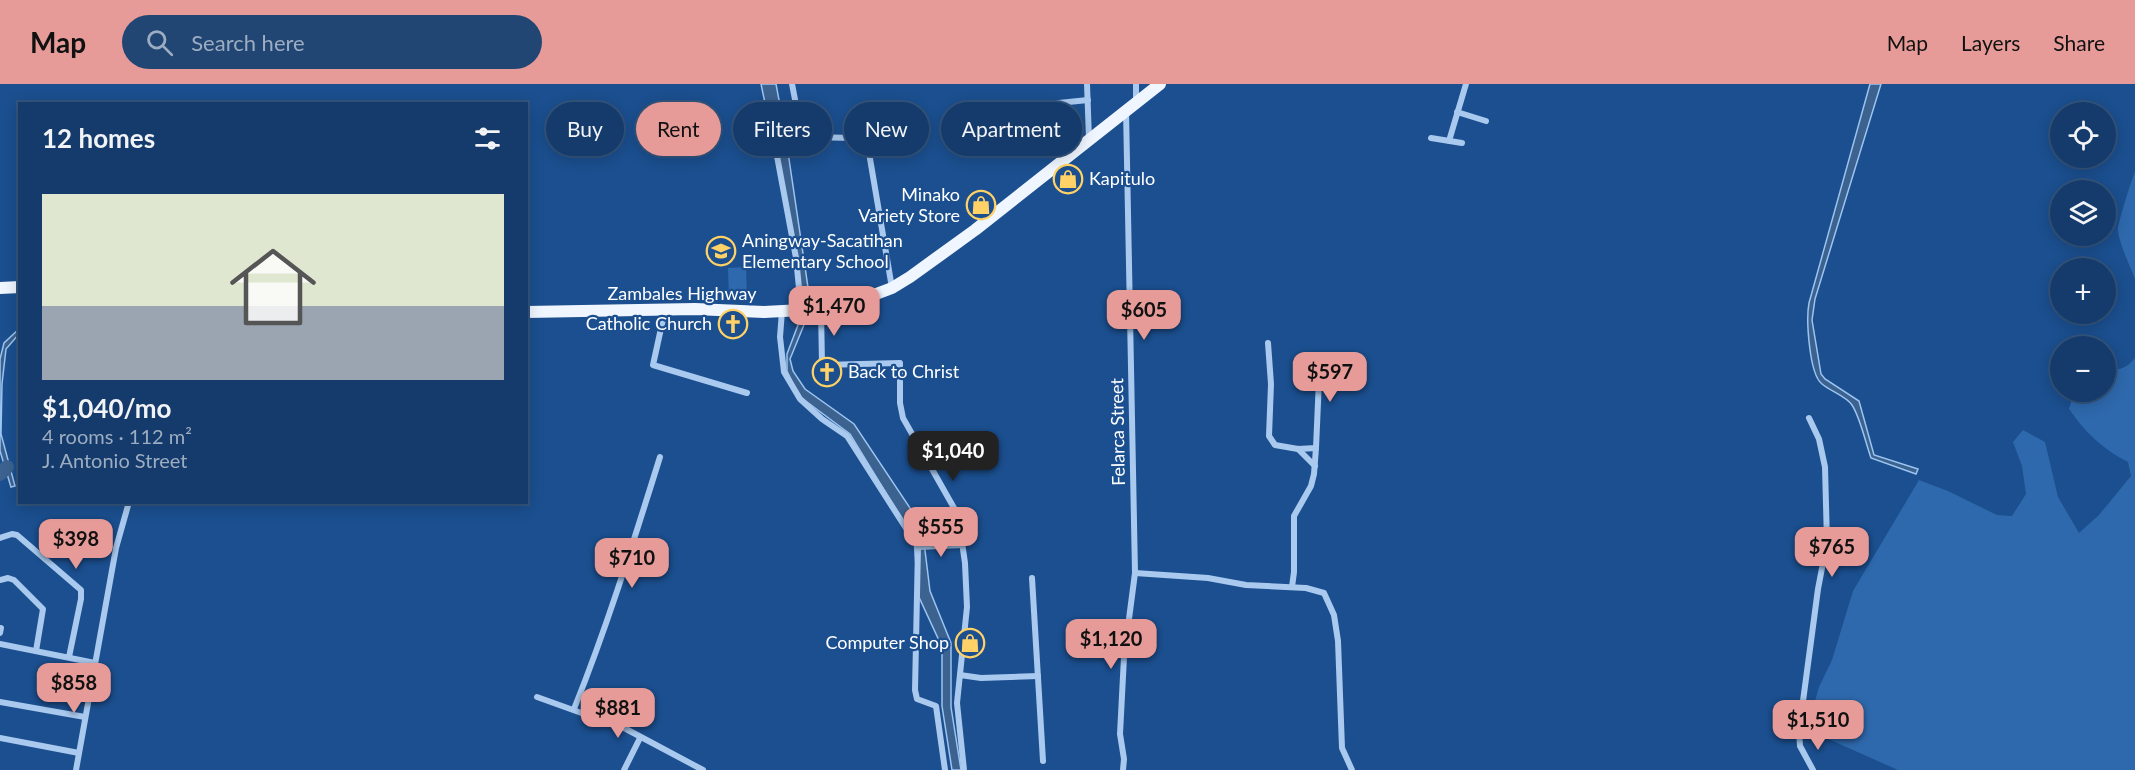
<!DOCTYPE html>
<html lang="en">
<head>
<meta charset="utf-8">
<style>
	body { margin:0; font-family:Lato,sans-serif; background:#214673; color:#f1f3f6; height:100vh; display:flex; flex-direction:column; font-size:22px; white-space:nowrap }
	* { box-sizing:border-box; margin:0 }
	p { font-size:20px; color:#9dadc1 }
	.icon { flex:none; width:33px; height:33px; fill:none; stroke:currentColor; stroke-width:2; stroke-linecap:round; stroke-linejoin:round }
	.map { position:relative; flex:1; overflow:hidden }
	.drawer { position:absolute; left:18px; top:18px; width:510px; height:402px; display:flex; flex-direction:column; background:#143b6b; border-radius:0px; box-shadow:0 3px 15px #0003,0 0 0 2px #33557e }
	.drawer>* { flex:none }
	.banner { position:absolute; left:546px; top:18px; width:570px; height:54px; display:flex; gap:12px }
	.controls { position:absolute; left:2050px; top:18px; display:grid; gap:12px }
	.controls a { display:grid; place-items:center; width:66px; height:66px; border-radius:50%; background:#143b6b; box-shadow:0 3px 15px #0003,0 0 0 2px #33557e; font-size:30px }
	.price { position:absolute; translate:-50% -51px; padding:0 14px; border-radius:12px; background:#e69b98; color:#111; font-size:20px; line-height:39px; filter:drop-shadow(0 2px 3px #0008) }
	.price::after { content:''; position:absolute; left:50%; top:36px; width:18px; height:14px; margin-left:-9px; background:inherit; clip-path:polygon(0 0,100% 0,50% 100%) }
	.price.active { background:#222; color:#fff }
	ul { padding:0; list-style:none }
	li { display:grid; align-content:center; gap:12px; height:318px; padding:0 24px }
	li span { display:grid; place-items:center; height:186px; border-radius:0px; color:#555 }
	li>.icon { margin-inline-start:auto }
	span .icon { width:108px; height:108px; fill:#fffc; stroke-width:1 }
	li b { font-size:26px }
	h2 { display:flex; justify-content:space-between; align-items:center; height:72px; padding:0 24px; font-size:26px }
	.pill { padding:0 21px; border-radius:27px; background:#143b6b; box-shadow:0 3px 15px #0003,0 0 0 2px #33557e; font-size:21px; line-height:54px }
	.pill.active { background:#e69b98; color:#111 }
	header { display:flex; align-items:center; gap:36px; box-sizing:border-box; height:84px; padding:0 30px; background:#e69b98; color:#111 }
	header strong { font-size:28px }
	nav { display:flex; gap:33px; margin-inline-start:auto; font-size:21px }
	.search { width:420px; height:54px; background:#214673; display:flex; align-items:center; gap:15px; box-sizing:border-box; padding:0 21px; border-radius:33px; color:#9dadc1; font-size:22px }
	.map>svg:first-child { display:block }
	.green { fill:#2e69ad }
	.water { fill:#3c6290; stroke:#9cc4f0; stroke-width:1.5 }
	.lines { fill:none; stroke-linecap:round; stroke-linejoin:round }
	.river { stroke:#3c6290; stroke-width:14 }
	.minor { stroke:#a9c9ee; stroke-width:6 }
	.primary { stroke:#f0f6ff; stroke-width:12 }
	.labels { text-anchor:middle; stroke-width:4.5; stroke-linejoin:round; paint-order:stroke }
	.poi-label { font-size:18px; fill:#fff; stroke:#1b4f8f; text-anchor:start }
	.street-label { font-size:18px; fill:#fff; stroke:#1b4f8f }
</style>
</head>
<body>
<header>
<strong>Map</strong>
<div class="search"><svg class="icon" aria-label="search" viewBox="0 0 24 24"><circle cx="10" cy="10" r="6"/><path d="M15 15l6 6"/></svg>Search here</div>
<nav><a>Map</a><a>Layers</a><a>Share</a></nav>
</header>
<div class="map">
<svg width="2135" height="686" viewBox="0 0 2135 686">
	<rect width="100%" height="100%" fill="#1b4f8f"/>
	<!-- green -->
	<g class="green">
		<path d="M2135,88V195C2130,182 2119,159 2118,146C2117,142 2132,94 2135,88Z"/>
		<polygon points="746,183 747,215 729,216 728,184"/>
		<path d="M2135,274V686H1898L1826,654L1809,638L1819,603L1832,576L1853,507L1919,396L1948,407L1997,431L2012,432L2026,410L2022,382L2013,358L2023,346L2045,358L2058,413L2079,449L2099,431L2131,392L2128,378C2102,365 2085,348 2069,325L2074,308H2106V284C2118,288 2127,284 2135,274Z"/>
	</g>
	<!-- water -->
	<g class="water">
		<polygon points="761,0 776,0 785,48 809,210 808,231 790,275 793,287 805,305 854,340 922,442 930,507 951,559 951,623 961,686 952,686 942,622 942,563 918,511 914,455 850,350 799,312 787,287 787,270 798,241 802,211 774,50 765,19"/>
		<path d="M1870,0H1881L1815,215L1812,236L1821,290L1825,295L1859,317L1874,371L1918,385L1916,390L1871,374C1866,360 1860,333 1852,321C1846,312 1830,307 1822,300C1809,290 1806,235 1809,219Z"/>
		<polygon points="19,245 19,250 6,265 2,300 1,350 15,402 11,403 0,367 0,275 4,259"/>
	</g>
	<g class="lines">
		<!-- river -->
		<polyline class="river" points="0,390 7,383"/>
		<!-- minor -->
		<g class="minor">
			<polyline points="792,0 798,31 807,53 855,54 867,57 892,204"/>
			<polyline points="1087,0 1089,55"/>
			<polyline points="1136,0 1136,17"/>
			<polyline points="1039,21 1088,16"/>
			<polyline points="1457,28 1486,37"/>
			<polyline points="1431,54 1462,59"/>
			<polyline points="774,56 796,174 800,214 796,226"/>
			<polyline points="1449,57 1466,0"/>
			<polyline points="821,225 822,281 900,279 900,319 903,334 958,431 965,479 967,523 957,619 964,686"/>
			<polyline points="665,226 653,281 747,309"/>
			<polyline points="782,227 780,253 784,288 800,315 822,335 847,352 918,463 915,606 917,615 936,622 945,686"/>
			<polyline points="1268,259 1271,300 1269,352 1275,361 1298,365 1316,364 1314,390 1311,402 1294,432 1294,488 1292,503"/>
			<polyline points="1809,334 1819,355 1825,383 1827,458 1818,505 1799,647 1800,662 1813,686"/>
			<polyline points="1316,364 1320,273"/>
			<polyline points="1298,365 1315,382"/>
			<polyline points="0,454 12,450 17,451 81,506 81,515 69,573"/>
			<polyline points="918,463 962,461"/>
			<polyline points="1135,489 1208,494 1246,501 1306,504 1324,509 1334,531 1338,557 1342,664 1352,686"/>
			<polyline points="1032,494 1043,677"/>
			<polyline points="0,496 8,494 14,496 43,525 36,567"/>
			<polyline points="0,549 1,544"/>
			<polyline points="0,560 95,579"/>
			<polyline points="960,591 981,594 1038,592"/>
			<polyline points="537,613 626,645 703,686"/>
			<polyline points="0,618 85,633"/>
			<path d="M574,625C607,543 633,459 660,373"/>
			<polyline points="0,654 79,669"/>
			<polyline points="76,686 116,464 129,418"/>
			<polyline points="624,686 640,654"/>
			<polyline points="1123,686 1124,675 1120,650 1124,573 1135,489 1126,26"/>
		</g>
		<!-- primary -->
		<g class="primary">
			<polyline points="0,204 20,203"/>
			<polyline points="526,228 695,225 764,228 821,225 847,221 892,204 910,193 975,146 1160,0"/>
		</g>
	</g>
	<!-- icons -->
	<defs>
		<g id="shop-ring" transform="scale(1.5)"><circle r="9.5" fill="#1b4f8f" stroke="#ffd166" stroke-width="1.5"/><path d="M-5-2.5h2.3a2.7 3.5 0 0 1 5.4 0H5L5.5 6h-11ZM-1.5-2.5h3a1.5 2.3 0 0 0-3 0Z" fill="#ffd166"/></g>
		<g id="school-ring" transform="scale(1.5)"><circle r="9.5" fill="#1b4f8f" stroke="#ffd166" stroke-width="1.5"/><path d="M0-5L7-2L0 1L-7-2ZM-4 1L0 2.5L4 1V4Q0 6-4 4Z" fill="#ffd166"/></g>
		<g id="church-ring" transform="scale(1.5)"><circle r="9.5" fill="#1b4f8f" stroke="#ffd166" stroke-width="1.5"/><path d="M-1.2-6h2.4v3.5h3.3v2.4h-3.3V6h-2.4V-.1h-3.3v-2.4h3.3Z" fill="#ffd166"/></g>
	</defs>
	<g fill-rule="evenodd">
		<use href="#shop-ring" x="1068" y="95"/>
		<use href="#shop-ring" x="981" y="121"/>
		<use href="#school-ring" x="721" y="167"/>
		<use href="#church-ring" x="733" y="240"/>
		<use href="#church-ring" x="827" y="288"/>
		<use href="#shop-ring" x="970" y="559"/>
	</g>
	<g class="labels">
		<!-- poi labels -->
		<g class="poi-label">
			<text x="1089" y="101">Kapitulo</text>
			<text x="960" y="117" text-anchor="end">Minako<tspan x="960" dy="21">Variety Store</tspan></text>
			<text x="742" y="163">Aningway-Sacatihan<tspan x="742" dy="21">Elementary School</tspan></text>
			<text x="712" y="246" text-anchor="end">Catholic Church</text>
			<text x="848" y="294">Back to Christ</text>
			<text x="949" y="565" text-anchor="end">Computer Shop</text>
		</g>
		<!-- street labels -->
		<g class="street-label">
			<text x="682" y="216">Zambales Highway</text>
			<text transform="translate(1118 348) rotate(-91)" y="6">Felarca Street</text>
		</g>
	</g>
</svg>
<div class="controls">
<a><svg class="icon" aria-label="locate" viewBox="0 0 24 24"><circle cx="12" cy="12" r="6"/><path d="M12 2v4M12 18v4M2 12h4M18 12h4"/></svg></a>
<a><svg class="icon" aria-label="layers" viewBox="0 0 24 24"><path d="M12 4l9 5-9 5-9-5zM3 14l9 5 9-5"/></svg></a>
<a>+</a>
<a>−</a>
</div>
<b class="price" style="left:834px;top:253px">$1,470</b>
<b class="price" style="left:1144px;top:257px">$605</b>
<b class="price" style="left:1330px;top:319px">$597</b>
<b class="price active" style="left:953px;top:398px">$1,040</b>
<b class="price" style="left:941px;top:474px">$555</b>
<b class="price" style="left:76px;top:486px">$398</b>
<b class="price" style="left:1832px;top:494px">$765</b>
<b class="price" style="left:632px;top:505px">$710</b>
<b class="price" style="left:1111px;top:586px">$1,120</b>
<b class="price" style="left:74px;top:630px">$858</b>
<b class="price" style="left:618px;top:655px">$881</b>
<b class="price" style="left:1818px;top:667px">$1,510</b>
<div class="banner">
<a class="pill">Buy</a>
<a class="pill active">Rent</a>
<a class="pill">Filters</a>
<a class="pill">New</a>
<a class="pill">Apartment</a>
</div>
<section class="drawer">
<h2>12 homes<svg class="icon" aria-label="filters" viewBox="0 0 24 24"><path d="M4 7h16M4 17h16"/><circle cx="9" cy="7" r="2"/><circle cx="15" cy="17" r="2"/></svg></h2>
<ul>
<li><span style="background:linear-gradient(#dfe7d0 60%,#9aa5b1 0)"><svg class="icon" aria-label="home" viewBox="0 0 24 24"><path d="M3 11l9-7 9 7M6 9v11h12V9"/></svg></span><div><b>$1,040/mo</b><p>4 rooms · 112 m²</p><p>J. Antonio Street</p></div></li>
</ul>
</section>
</div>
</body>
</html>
